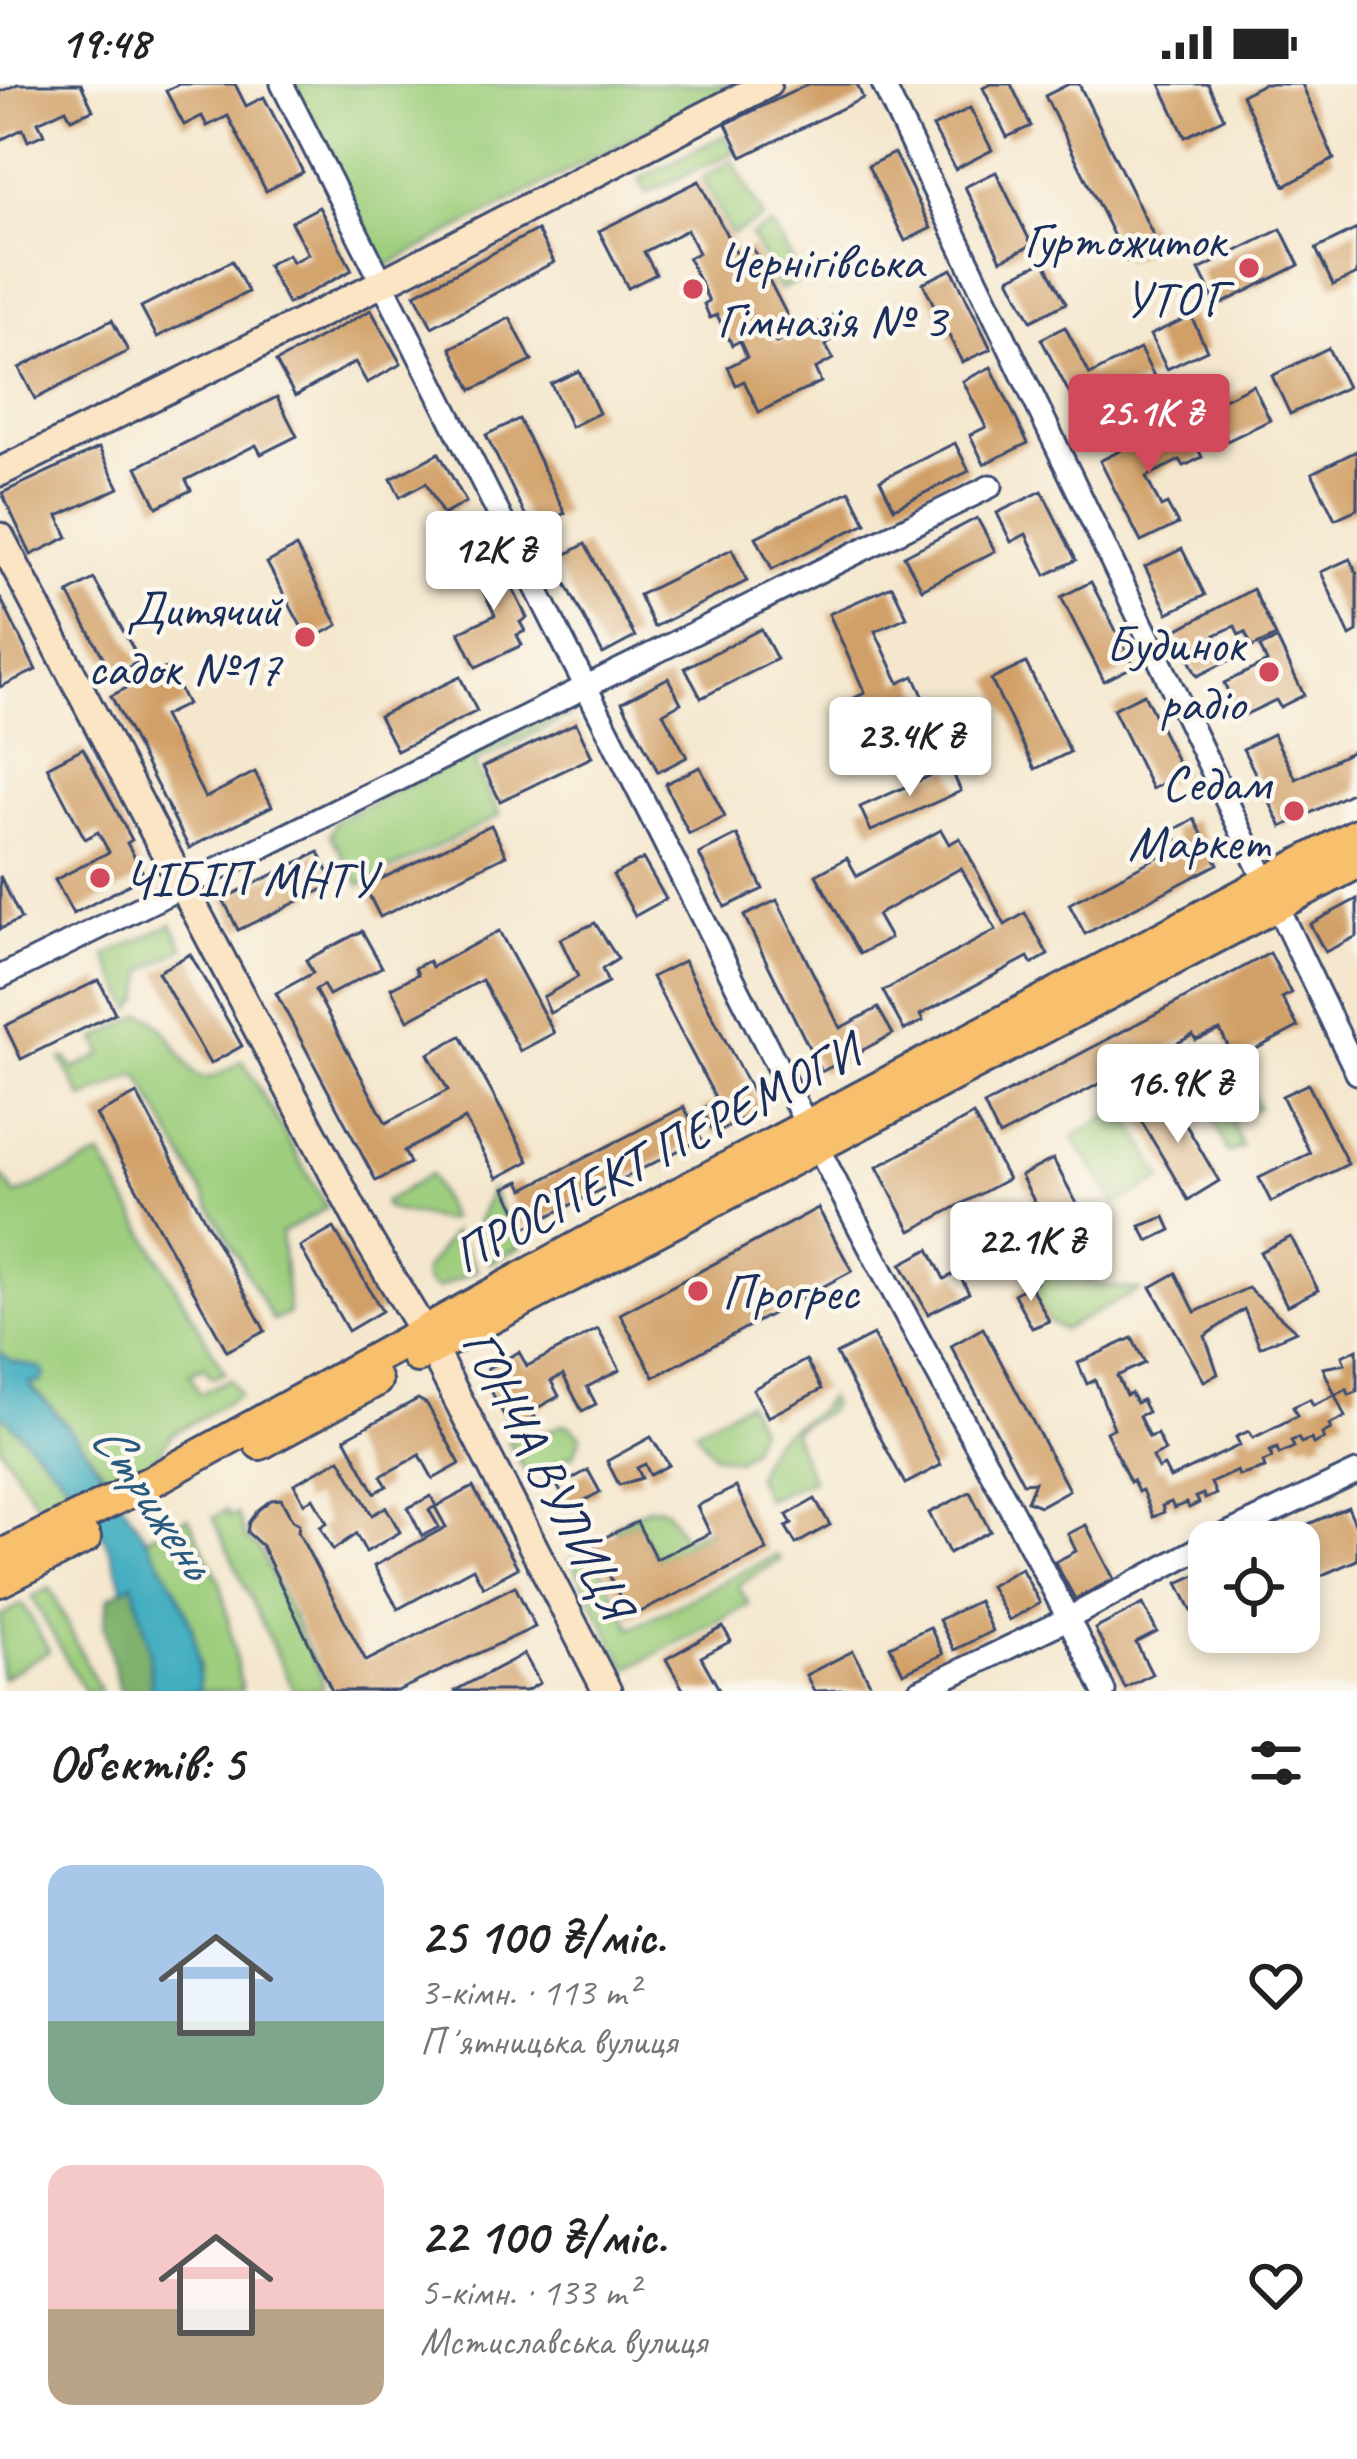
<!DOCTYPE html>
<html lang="uk">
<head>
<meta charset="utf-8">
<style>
	body { margin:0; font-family:Caveat,sans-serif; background:#f2f2f2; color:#222; height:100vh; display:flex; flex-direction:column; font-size:45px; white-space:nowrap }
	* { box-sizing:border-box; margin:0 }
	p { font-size:39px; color:#767676 }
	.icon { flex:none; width:66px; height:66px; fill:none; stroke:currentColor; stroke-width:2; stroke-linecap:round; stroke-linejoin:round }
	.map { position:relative; height:1607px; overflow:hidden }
	.panel { display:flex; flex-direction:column; background:#fff; flex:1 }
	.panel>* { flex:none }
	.buttons { position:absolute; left:1188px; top:1437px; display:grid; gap:24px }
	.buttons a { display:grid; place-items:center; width:132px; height:132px; border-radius:24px; background:#fff; box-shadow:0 6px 18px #0003; font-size:60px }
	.price { position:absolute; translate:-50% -102px; padding:0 27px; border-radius:12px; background:#fff; color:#222; font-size:39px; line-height:78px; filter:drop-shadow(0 3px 6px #0008) }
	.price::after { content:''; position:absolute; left:50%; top:72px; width:36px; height:27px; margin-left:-18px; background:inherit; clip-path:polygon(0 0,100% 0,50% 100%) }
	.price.on { background:#d1495b; color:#fff }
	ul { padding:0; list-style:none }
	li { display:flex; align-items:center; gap:36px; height:300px; padding:0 48px }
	li span { display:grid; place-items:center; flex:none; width:336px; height:240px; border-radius:24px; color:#555 }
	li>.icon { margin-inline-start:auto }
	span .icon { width:144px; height:144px; fill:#fffc; stroke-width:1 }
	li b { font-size:51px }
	h2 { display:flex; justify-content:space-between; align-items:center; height:144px; padding:0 48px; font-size:51px }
	.status { display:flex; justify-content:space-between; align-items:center; height:84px; padding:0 60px; background:#fff; direction:ltr }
	.status svg { height:33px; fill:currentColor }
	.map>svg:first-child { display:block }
	.green { fill:#9ece7d; stroke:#5c7e6e; stroke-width:3 }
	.forest { fill:#7eb16c; stroke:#4c7065; stroke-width:3 }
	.water { fill:#42aec0; stroke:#2e6e8f; stroke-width:3 }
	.building { fill:#d1a068 }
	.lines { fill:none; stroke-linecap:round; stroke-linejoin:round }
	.street-casing { stroke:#3c4b6f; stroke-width:27 }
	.secondary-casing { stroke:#3c4b6f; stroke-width:33 }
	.primary-casing { stroke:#3c4b6f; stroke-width:36 }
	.street { stroke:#fff; stroke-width:21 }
	.secondary { stroke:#fce5c4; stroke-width:27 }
	.primary { stroke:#f8bf6c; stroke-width:30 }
	.poi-dot { fill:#d1495b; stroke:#fbf7ec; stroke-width:4.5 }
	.labels { text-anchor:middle; stroke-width:9; stroke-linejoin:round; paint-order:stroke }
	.poi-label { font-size:51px; fill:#1b2f5e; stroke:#fbf7ec; text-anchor:end }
	.street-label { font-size:51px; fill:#1b2f5e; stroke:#fbf7ec }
	.water-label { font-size:54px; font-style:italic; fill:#295b80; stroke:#fbf7ec }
</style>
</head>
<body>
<div class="status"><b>19:48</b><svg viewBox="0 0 49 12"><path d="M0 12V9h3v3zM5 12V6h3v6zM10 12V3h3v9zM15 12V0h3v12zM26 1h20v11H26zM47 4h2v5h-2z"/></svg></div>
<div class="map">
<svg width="1357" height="1607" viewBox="0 0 1357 1607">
	<rect width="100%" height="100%" fill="#fbf7ec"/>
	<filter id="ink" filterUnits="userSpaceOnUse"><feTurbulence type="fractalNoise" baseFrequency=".00833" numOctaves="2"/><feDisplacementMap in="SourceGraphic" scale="24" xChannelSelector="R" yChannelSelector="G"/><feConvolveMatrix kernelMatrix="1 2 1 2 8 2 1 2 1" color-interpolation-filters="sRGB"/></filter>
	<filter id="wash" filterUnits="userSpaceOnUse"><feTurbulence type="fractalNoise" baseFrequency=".004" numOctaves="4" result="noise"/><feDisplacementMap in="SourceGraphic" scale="48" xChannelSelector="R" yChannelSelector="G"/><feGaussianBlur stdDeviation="2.7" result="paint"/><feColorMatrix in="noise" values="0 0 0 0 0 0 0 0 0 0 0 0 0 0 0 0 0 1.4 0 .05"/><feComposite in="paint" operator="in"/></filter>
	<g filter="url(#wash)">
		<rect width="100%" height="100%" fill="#f4e7ce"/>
		<!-- green -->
		<g class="green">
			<polygon points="293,0 736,0 384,183"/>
			<polygon points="725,51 734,68 647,109 639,95"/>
			<polygon points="732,76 764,134 731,151 703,94"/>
			<polygon points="772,141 803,195 780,206 751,152"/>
			<polygon points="566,625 569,632 474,680 500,731 360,801 330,750 336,737"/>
			<polygon points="172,840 184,864 145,887 141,914 132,925 106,872"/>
			<path d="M143,930C175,942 184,993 205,994C216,994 233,982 243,977L327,1124L281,1149L289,1229L273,1237L138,990L83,1015L61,975L66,974L74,985L103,970L96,955Z"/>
			<polygon points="1244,991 1259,1024 1231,1035 1242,1063 1228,1069 1203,1011"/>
			<polygon points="1122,1023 1163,1095 1116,1120 1073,1053"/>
			<polygon points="101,1072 225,1289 212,1294 204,1283 190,1289 199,1310 230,1295 240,1311 172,1350 152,1379 113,1399 56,1328 0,1268 0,1089 16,1111"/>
			<polygon points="430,1090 450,1135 444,1137 388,1125 384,1119"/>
			<polygon points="491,1106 520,1163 490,1179 474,1147"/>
			<polygon points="453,1148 477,1186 437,1205 426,1197 424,1187"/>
			<polygon points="1078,1177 1090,1200 1140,1206 1062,1246 1049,1237 1030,1202"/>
			<path d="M828,1313L831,1321L828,1327L794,1345L793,1350L812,1396L765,1415L756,1393C770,1334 806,1349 828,1313Z"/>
			<polygon points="747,1318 759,1344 750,1365 737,1376 714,1371 695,1346"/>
			<polygon points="0,1328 82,1415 59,1427 39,1423 0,1362"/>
			<polygon points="563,1340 570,1341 581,1352 574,1370 536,1389 524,1386 508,1357 524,1348 530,1355"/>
			<polygon points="661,1423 667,1426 684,1455 708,1444 710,1449 656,1475 637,1438 617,1448 614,1442 648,1424"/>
			<polygon points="226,1426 230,1433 237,1430 246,1455 259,1464 322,1594 323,1604 294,1607 213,1434"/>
			<polygon points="188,1433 221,1500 242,1607 199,1607 200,1578 146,1454"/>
			<polygon points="776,1471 780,1476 738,1501 749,1521 627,1585 571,1476 595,1473 631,1544"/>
			<polygon points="50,1504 100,1607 84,1607 32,1513"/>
			<polygon points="23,1520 49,1567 2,1594 0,1532"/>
		</g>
		<!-- forest -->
		<polygon class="forest" points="133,1498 149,1562 151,1607 119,1607 104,1540 109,1514"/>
		<!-- water -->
		<path class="water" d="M0,1268L12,1277L41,1284L45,1291L40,1299L30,1298L31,1303C76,1348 111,1398 144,1452C178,1506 202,1540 199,1607H151L149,1562L133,1499L123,1506C104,1425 54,1386 0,1328Z"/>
		<g id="blocks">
			<!-- building -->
			<g class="building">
				<polygon points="18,0 81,0 93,26 71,35 66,25 38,38 44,50 28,57 23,45 0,56 0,8"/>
				<polygon points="179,0 235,0 246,22 264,13 303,88 266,107 228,32 207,42 202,32 184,41 166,7"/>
				<polygon points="809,0 857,0 863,14 742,73 726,40"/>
				<polygon points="991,0 1011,0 1031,42 1007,53 983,4"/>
				<polygon points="1069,0 1079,0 1158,161 1126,177 1045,12"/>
				<polygon points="1160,0 1208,0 1224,34 1185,53"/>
				<polygon points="1263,0 1302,0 1334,75 1285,102 1242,11"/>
				<polygon points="970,24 992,66 955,85 933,43"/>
				<polygon points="894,69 931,144 905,157 868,82"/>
				<polygon points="996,88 1032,161 1001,176 965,103"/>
				<polygon points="699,97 737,171 752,163 788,233 768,243 776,259 832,232 839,245 826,262 833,275 815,285 821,298 759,328 744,297 736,301 728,283 747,273 740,257 732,261 717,231 710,234 704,220 709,217 688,174 698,169 687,146 644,168 656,190 628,204 599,147"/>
				<polygon points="319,123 352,186 288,220 267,181 288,170 292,178 308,170 291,138"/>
				<polygon points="1281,145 1299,181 1217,222 1199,186"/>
				<polygon points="1357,145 1357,190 1333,201 1316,165"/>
				<polygon points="537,146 554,178 432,243 415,210"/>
				<polygon points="232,177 248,208 157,253 141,223"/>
				<polygon points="1044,177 1066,219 1031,237 1009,194"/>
				<polygon points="952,185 991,265 962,278 923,199"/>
				<polygon points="371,226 401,280 367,299 355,278 295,312 276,278"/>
				<polygon points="1191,232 1207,266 1167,285 1150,251"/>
				<polygon points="510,234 532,277 472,306 451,264"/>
				<polygon points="112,236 128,267 35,315 19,284"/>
				<polygon points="1065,243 1090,291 1140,265 1154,292 1080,330 1041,255"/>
				<polygon points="1328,264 1347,303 1290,330 1272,292"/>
				<polygon points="991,283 1028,359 984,380 970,351 986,343 963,297"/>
				<polygon points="579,287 599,329 571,343 551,300"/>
				<polygon points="1253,301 1270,336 1227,357 1210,322"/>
				<polygon points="277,313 297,352 261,370 256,361 186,396 191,406 157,423 137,383"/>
				<polygon points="519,335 565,429 532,445 486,351"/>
				<polygon points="1184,335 1202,373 1184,382 1180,376 1146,393 1161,423 1167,420 1178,440 1141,458 1100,377"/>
				<polygon points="955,359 969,387 894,424 880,396"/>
				<polygon points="99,364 119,404 58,432 68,453 31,471 2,409"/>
				<polygon points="1357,367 1357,425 1335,435 1312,389"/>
				<polygon points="439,369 466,418 443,431 426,399 400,413 391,395"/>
				<polygon points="850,407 866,439 772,485 756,453"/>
				<polygon points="1042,407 1076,476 1046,491 1026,450 1011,458 997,429"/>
				<polygon points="977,434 995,467 922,505 904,472"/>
				<polygon points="585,460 635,553 603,570 554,477"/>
				<polygon points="296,463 338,541 309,557 267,479"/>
				<polygon points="493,464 527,534 520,538 525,547 517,551 522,561 476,583 459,548 495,531 468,477"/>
				<polygon points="732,465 747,497 654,543 639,511"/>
				<polygon points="1182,465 1205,511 1168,529 1145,483"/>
				<polygon points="1350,475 1357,489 1357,548 1350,552 1321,488"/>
				<polygon points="94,495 140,577 113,591 68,509"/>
				<polygon points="1091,498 1134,582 1104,597 1061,513"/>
				<polygon points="892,502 907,533 875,547 899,599 914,592 930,627 870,655 852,615 865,609 829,530"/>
				<polygon points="1253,505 1276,552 1252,563 1245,548 1239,551 1235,542 1215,551 1228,577 1197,592 1175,547"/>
				<polygon points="0,513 36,586 0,603"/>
				<polygon points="761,545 777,575 701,614 685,584"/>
				<polygon points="1277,555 1304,611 1280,623 1276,616 1240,633 1224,599 1267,578 1260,563"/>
				<polygon points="1026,579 1070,668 1035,685 991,596"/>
				<polygon points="168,583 187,620 163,632 205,714 255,688 272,722 189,764 111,612"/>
				<polygon points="460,593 477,627 397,667 379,632"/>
				<polygon points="668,594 681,619 663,629 687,673 658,688 622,618"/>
				<polygon points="1144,610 1183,689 1152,705 1113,625"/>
				<polygon points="576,639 592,673 500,717 483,683"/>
				<polygon points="1273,650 1296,695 1357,665 1357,706 1282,743 1243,665"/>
				<polygon points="83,664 132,756 127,759 145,792 73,830 55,796 109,768 98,748 85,755 47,683"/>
				<polygon points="700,683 725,733 689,750 665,700"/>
				<polygon points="950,683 961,707 871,747 860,723"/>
				<polygon points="1194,735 1218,780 1085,850 1069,820 1180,761 1172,747"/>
				<polygon points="491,741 506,771 380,833 365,803"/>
				<polygon points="941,746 949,760 960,754 1005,841 1025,829 1048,871 1032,880 1028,873 920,931 923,937 904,946 883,907 996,846 961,784 877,831 890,854 860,870 816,791 847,774 857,792"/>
				<polygon points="737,751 763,805 725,823 699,770"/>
				<polygon points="319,768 334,800 238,846 223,815"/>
				<polygon points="643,775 666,815 635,832 613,791"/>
				<polygon points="0,792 21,835 0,845"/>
				<polygon points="1357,815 1357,852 1325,868 1310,840"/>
				<polygon points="777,816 840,944 878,924 893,950 821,988 744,832"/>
				<polygon points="595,839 618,875 602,885 608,899 550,929 543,913 578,893 560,855"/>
				<polygon points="362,847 382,883 329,911 323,901 315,906 386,1039 448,1006 428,970 461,952 529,1077 497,1094 465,1035 404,1067 410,1079 376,1097 276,909 313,889 306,876"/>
				<polygon points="499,847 554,949 520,967 482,896 408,936 391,904 418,890 415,884 429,877 432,883"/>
				<polygon points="1270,869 1291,909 1282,914 1298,943 1235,976 1220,946 1196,956 1193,951 999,1052 984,1021"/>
				<polygon points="190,870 242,962 210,980 158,888"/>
				<polygon points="684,877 761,1025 714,1050 702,1025 717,1017 652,893"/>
				<polygon points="99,896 115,929 21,975 5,942"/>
				<polygon points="1308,1000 1348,1080 1271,1118 1259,1094 1310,1069 1282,1012"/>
				<polygon points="1167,1009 1219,1097 1188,1116 1136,1028"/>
				<polygon points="137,1010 265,1247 227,1267 96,1031"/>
				<polygon points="684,1023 701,1055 525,1144 505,1104 520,1097 524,1105"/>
				<polygon points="973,1031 1008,1095 911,1147 877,1083"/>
				<polygon points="1053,1075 1098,1159 1065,1177 1021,1092"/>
				<polygon points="818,1124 852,1187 654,1293 620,1230"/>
				<polygon points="1165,1133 1171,1146 1148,1157 1140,1142"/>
				<polygon points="334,1144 382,1227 348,1247 300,1163"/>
				<polygon points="1291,1153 1318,1206 1287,1222 1260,1168"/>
				<polygon points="929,1165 944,1195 958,1188 969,1209 928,1230 901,1180"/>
				<polygon points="1176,1189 1195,1228 1248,1204 1296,1247 1260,1263 1244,1225 1205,1252 1218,1290 1204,1297 1151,1203"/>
				<polygon points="1033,1191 1037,1198 1030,1201 1049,1237 1032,1244 1014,1210 1026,1203 1023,1197"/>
				<polygon points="983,1244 1069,1406 1040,1422 1027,1417 1035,1398 1023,1399 951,1262"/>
				<polygon points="598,1245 620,1286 587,1303 596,1320 582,1327 563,1291 551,1297 559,1312 532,1327 535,1333 511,1345 486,1297 488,1284 519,1268 527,1282"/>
				<polygon points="873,1251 941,1381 905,1400 836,1270"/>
				<polygon points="1132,1254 1145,1279 1117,1292 1126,1311 1131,1309 1136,1319 1142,1316 1148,1328 1139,1332 1149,1353 1157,1350 1165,1367 1152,1373 1158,1385 1164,1382 1170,1394 1240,1361 1236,1353 1249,1347 1253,1354 1297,1332 1293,1323 1310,1315 1313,1321 1335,1311 1345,1333 1329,1341 1331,1345 1322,1350 1324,1355 1313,1360 1311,1355 1301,1359 1298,1354 1291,1357 1294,1363 1279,1370 1277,1364 1270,1367 1272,1374 1263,1378 1265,1384 1239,1392 1237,1387 1211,1399 1216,1410 1205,1415 1203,1410 1196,1413 1199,1419 1189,1424 1187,1419 1174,1424 1171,1418 1162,1422 1164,1428 1153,1433 1142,1406 1138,1408 1133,1396 1130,1398 1106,1348 1114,1344 1095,1296 1087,1300 1078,1279"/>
				<polygon points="1357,1265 1357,1308 1349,1311 1347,1305 1335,1311 1323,1284 1345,1280 1342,1272"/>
				<polygon points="806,1276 822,1305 768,1333 753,1305"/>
				<polygon points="418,1315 427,1320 460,1380 433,1395 420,1371 381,1392 387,1402 375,1409 345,1354"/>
				<polygon points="651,1353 669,1381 650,1391 645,1380 637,1384 642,1394 619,1401 607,1377"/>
				<polygon points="340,1375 372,1431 386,1423 400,1448 366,1468 356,1450 333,1466 320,1443 327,1439 313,1414 304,1419 294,1400"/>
				<polygon points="588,1386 600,1408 570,1424 558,1403"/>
				<polygon points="473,1403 518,1484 483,1503 473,1484 398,1525 374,1482 446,1443 435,1423"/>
				<polygon points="736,1403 767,1466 630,1533 593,1459 637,1438 656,1475 710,1449 697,1422"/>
				<polygon points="970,1408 990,1447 949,1469 929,1429"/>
				<polygon points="431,1412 436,1422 429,1426 439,1443 422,1452 408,1424"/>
				<polygon points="281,1415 292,1436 299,1440 298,1448 366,1577 515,1502 535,1543 397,1607 332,1607 262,1462 247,1448 249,1438 258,1426 271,1416"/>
				<polygon points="815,1415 830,1441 796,1460 786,1443 792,1440 787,1431"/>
				<polygon points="1348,1423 1357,1444 1357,1476 1313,1495 1292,1447"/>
				<polygon points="1086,1441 1114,1495 1075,1515 1055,1478 1076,1467 1068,1450"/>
				<polygon points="1021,1484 1040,1519 1009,1536 990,1502"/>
				<polygon points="1209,1485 1209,1519 1192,1527 1178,1499"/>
				<polygon points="978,1517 992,1547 954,1566 939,1536"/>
				<polygon points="1143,1520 1157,1548 1136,1559 1152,1590 1125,1604 1095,1545"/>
				<polygon points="723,1543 731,1557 701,1573 720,1607 684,1607 666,1575"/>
				<polygon points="930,1543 943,1570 903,1589 890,1562"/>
				<polygon points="853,1567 873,1605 814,1607 806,1591"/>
				<polygon points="524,1570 540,1599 526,1607 454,1607"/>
			</g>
		</g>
	</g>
	<g filter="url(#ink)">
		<use href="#blocks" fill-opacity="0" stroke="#3c4b6f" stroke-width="3"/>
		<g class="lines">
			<!-- street casing -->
			<g class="street-casing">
				<g id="street">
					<path d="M282,0C466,361 645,724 829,1085C918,1261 1019,1430 1104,1607"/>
					<polyline points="883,0 1357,989"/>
					<polyline points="0,893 991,402"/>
					<polyline points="1210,1458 1357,1388"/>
					<polyline points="919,1607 1069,1534 1209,1459"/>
				</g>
			</g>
			<!-- secondary casing -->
			<g class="secondary-casing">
				<g id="secondary">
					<polyline points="0,388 382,199 767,0"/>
					<polyline points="0,453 369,1157 423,1247 607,1607"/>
				</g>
			</g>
			<!-- primary casing -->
			<g class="primary-casing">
				<g id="primary">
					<polyline points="417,1273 1357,779"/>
					<polyline points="260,1360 376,1297"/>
					<polyline points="0,1472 154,1396 585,1159 1357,750"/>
					<polyline points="0,1497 85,1454"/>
				</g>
			</g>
			<!-- street -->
			<use href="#street" class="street"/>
			<!-- secondary -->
			<use href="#secondary" class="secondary"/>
			<!-- primary -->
			<use href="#primary" class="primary"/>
		</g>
	</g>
	<!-- markers -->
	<g class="poi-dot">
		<circle cx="1249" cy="184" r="12"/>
		<circle cx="693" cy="205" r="12"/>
		<circle cx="305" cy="553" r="12"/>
		<circle cx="1269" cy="588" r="12"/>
		<circle cx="1294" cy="727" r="12"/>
		<circle cx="100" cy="794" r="12"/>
		<circle cx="698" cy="1207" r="12"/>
	</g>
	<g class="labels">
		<!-- poi labels -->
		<g class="poi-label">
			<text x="1225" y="173">Гуртожиток<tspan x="1225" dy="59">УТОГ</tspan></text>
			<text x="717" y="194" text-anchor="start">Чернігівська<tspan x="717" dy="59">Гімназія № 3</tspan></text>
			<text x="281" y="542">Дитячий<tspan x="281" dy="59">садок №17</tspan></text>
			<text x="1245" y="577">Будинок<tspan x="1245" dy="59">радіо</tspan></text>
			<text x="1270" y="716">Седам<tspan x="1270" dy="59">Маркет</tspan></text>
			<text x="124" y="812" text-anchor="start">ЧІБІП МНТУ</text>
			<text x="722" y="1225" text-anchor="start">Прогрес</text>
		</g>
		<!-- street labels -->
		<g class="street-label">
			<text transform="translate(655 1068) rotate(-28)" y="18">ПРОСПЕКТ ПЕРЕМОГИ</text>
			<text transform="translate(549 1389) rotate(63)" y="18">ГОНЧА ВУЛИЦЯ</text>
		</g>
		<!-- water labels -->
		<g class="water-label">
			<text transform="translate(154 1414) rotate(56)" y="19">Стрижень</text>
		</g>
	</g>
</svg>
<div class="buttons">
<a><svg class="icon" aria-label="locate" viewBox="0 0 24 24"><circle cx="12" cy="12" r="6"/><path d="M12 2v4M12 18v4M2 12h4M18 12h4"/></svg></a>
</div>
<b class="price on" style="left:1149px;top:392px">25.1K ₴</b>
<b class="price" style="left:494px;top:529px">12K ₴</b>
<b class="price" style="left:910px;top:715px">23.4K ₴</b>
<b class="price" style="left:1178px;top:1062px">16.9K ₴</b>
<b class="price" style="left:1031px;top:1220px">22.1K ₴</b>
</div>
<section class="panel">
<h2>Об’єктів: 5<svg class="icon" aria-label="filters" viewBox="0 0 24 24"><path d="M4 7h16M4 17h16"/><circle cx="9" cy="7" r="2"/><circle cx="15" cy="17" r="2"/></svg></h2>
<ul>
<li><span style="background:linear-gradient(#a9c7e8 65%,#7fa58c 0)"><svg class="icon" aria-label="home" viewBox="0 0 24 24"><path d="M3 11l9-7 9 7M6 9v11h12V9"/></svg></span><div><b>25 100 ₴/міс.</b><p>3-кімн. · 113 m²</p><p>Пʼятницька вулиця</p></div><svg class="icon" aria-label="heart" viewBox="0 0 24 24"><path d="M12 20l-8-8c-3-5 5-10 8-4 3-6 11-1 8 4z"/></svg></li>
<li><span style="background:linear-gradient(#f6c9c9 60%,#b9a48a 0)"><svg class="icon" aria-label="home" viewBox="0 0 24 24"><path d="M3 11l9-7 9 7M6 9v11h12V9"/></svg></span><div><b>22 100 ₴/міс.</b><p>5-кімн. · 133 m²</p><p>Мстиславська вулиця</p></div><svg class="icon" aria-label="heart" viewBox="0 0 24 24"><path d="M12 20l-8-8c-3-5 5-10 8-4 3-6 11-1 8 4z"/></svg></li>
</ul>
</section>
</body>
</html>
